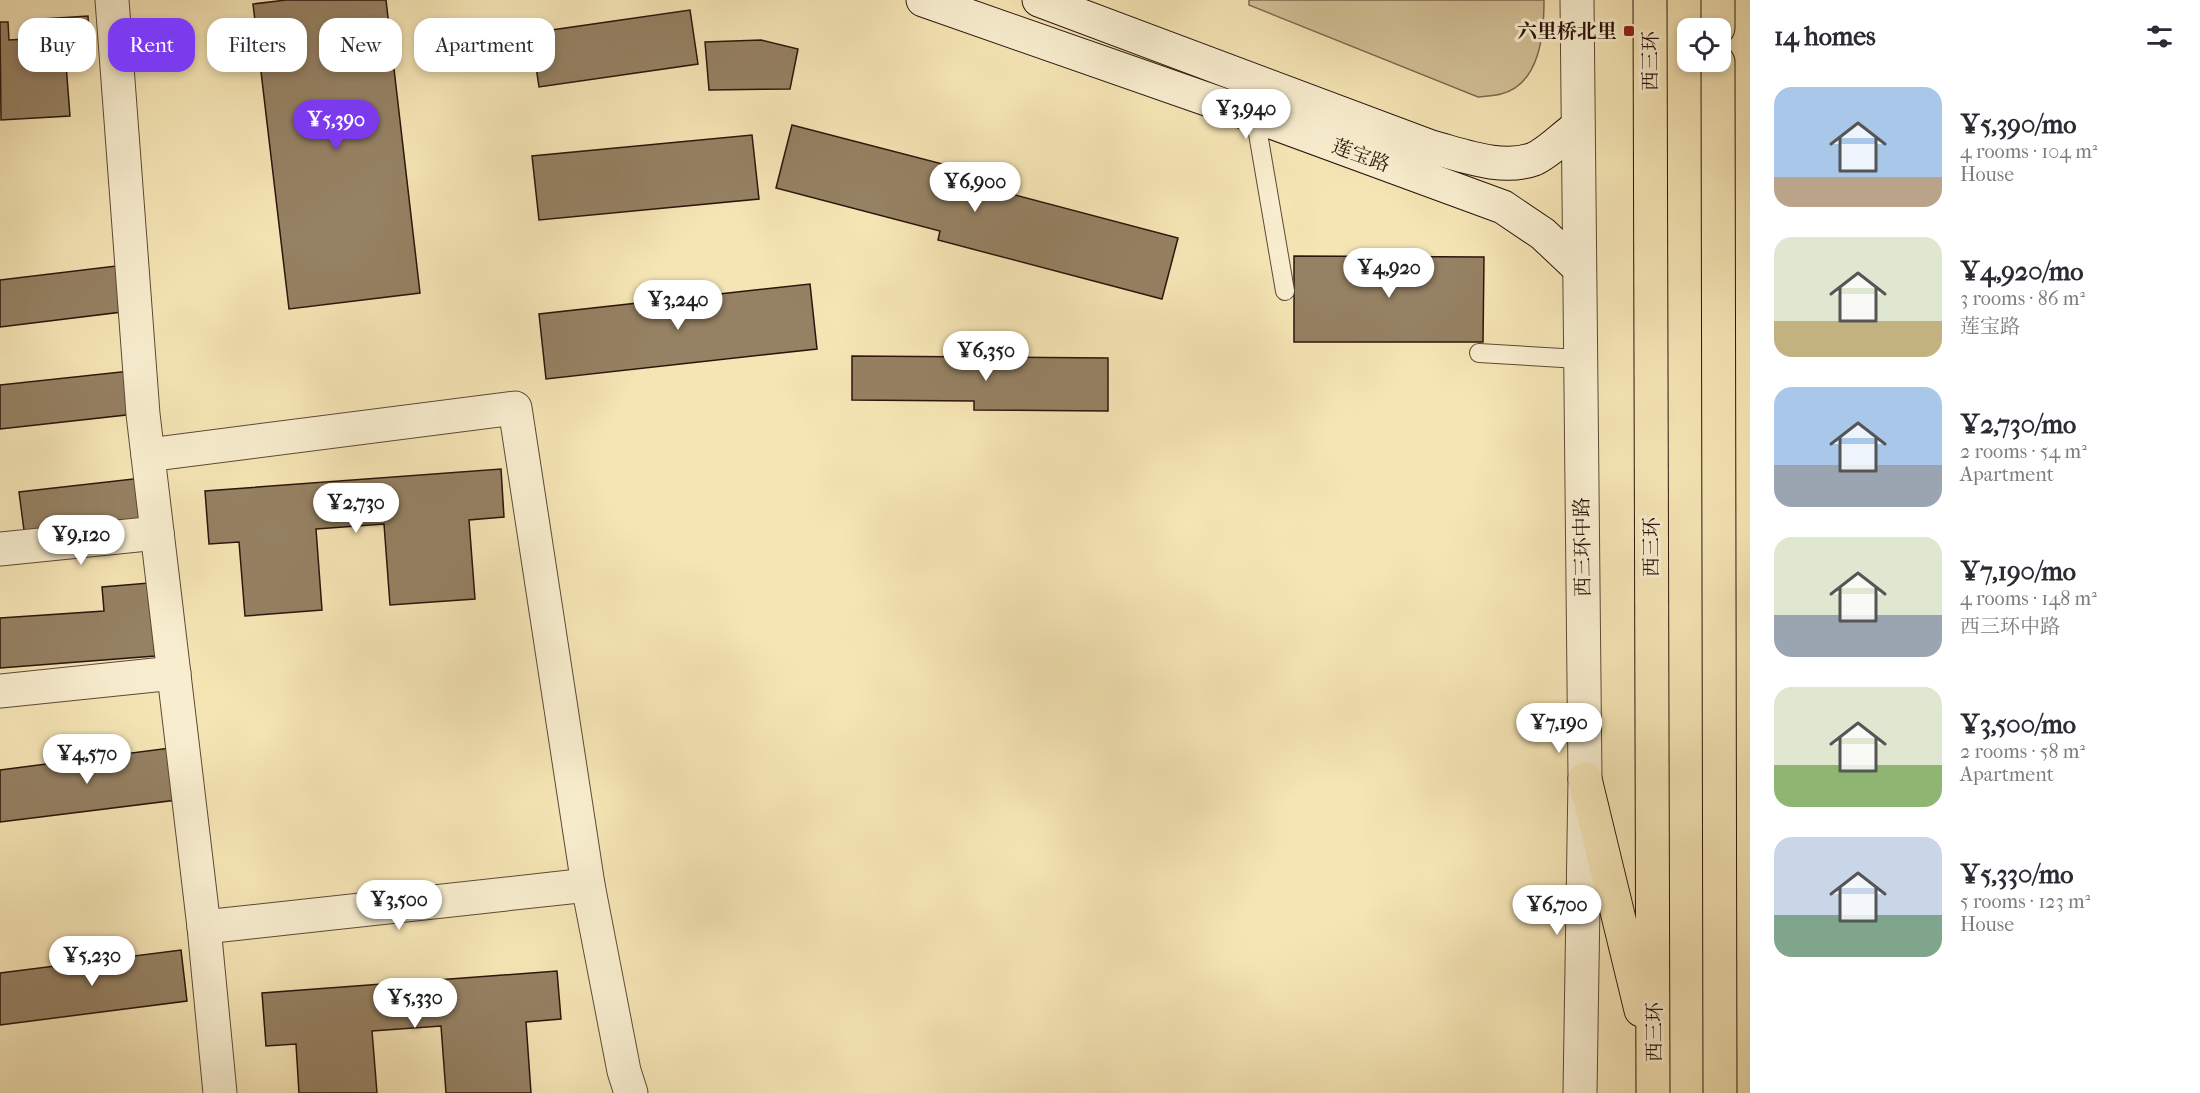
<!DOCTYPE html>
<html lang="en">
<head>
<meta charset="utf-8">
<style>
	body { margin:0; font-family:"IM FELL French Canon","Noto Serif SC",serif; background:#f7f7f7; color:#2b2b33; height:100vh; display:flex; flex-direction:column; font-size:22px; white-space:nowrap }
	* { box-sizing:border-box; margin:0 }
	p { font-size:20px; color:#7c7c81 }
	.icon { flex:none; width:33px; height:33px; fill:none; stroke:currentColor; stroke-width:2; stroke-linecap:round; stroke-linejoin:round }
	.map { position:relative; flex:1; overflow:hidden }
	.panel { display:flex; flex-direction:column; background:#fff; width:450px }
	.panel>* { flex:none }
	.banner { position:absolute; left:18px; top:18px; width:570px; height:54px; display:flex; gap:12px }
	.tools { position:absolute; left:1677px; top:18px; display:grid; gap:12px }
	.tools a { display:grid; place-items:center; width:54px; height:54px; border-radius:12px; background:#fff; box-shadow:0 3px 9px #0003; font-size:30px }
	.price { position:absolute; translate:-50% -51px; padding:0 14px; border-radius:21px; background:#fff; color:#222; font-size:20px; line-height:39px; filter:drop-shadow(0 2px 3px #0008) }
	.price::after { content:''; position:absolute; left:50%; top:36px; width:18px; height:14px; margin-left:-9px; background:inherit; clip-path:polygon(0 0,100% 0,50% 100%) }
	.price.active { background:#7c3aed; color:#fff }
	ul { padding:0; list-style:none }
	li { display:flex; align-items:center; gap:18px; height:150px; padding:0 24px }
	li span { display:grid; place-items:center; flex:none; width:168px; height:120px; border-radius:18px; color:#555 }
	li>.icon { margin-inline-start:auto }
	span .icon { width:72px; height:72px; fill:#fffc; stroke-width:1 }
	li b { font-size:26px }
	h2 { display:flex; justify-content:space-between; align-items:center; height:72px; padding:0 24px; font-size:26px }
	.tag { padding:0 21px; border-radius:18px; background:#fff; box-shadow:0 3px 9px #0003; font-size:21px; line-height:54px }
	.tag.active { background:#7c3aed; color:#fff }
	main { display:flex; flex:1; min-height:0 }
	.map>svg:first-child { display:block }
	.green { fill:#d3c198; stroke:#806a52; stroke-width:1.5 }
	.building { fill:#958163; stroke:#2c140b; stroke-width:1.5 }
	.lines { fill:none; stroke-linecap:round; stroke-linejoin:round }
	.service-casing { stroke:#5e4836; stroke-width:20 }
	.minor-casing { stroke:#5e4836; stroke-width:35 }
	.tertiary-casing { stroke:#5e4836; stroke-width:35 }
	.secondary-casing { stroke:#2c140b; stroke-width:35 }
	.trunk-casing { stroke:#2c140b; stroke-width:35 }
	.service { stroke:#f8eecf; stroke-width:18 }
	.minor { stroke:#f8eecf; stroke-width:33 }
	.tertiary { stroke:#f8eecf; stroke-width:33 }
	.secondary { stroke:#f8eecf; stroke-width:33 }
	.trunk { stroke:#f5e5b5; stroke-width:33 }
	.poi-dot { fill:#8f2418; stroke:#f8eecf; stroke-width:2 }
	.labels { text-anchor:middle; stroke-width:6; stroke-linejoin:round; paint-order:stroke }
	.poi-label { font-size:20px; font-weight:bold; fill:#2c140b; stroke:#f8eecf; text-anchor:end }
	.street-label { font-size:20px; fill:#2c140b; stroke:#f8eecf }
</style>
</head>
<body>
<main>
<div class="map">
<svg width="1750" height="1093" viewBox="0 0 1750 1093">
	<rect width="100%" height="100%" fill="#f5e5b5"/>
	<filter id="stains"><feTurbulence type="fractalNoise" baseFrequency=".00333" numOctaves="4"/><feColorMatrix values="0 0 0 0 .2 0 0 0 0 .09 0 0 0 0 .02 0 0 0 .5 -.17"/></filter>
	<radialGradient id="worn" r=".72"><stop offset=".6" stop-color="#630" stop-opacity="0"/><stop offset="1" stop-color="#630" stop-opacity=".3"/></radialGradient>
	<!-- green -->
	<path class="green" d="M1249,0H1544C1544,34 1540,84 1501,94C1493,96 1485,96 1478,97L1249,5Z"/>
	<!-- building -->
	<g class="building">
		<polygon points="286,0 386,0 420,293 289,309 253,4"/>
		<polygon points="690,10 698,64 539,87 531,33"/>
		<polygon points="88,16 91,62 66,64 70,116 1,120 0,22 8,22 9,40 43,38 42,19"/>
		<polygon points="761,40 798,49 790,89 709,90 705,42"/>
		<polygon points="792,125 954,167 951,178 1178,238 1162,299 938,240 940,231 776,188"/>
		<polygon points="752,135 759,199 539,220 532,156"/>
		<polygon points="1294,256 1484,257 1483,342 1294,342"/>
		<polygon points="116,266 122,312 0,327 0,280"/>
		<polygon points="810,284 817,349 546,379 539,314"/>
		<polygon points="852,356 1108,358 1108,411 974,410 974,401 852,400"/>
		<polygon points="130,371 135,414 0,429 0,385"/>
		<polygon points="501,469 504,517 469,520 475,599 390,605 384,524 316,529 322,610 245,616 239,542 209,544 205,491"/>
		<polygon points="142,478 148,524 25,538 19,492"/>
		<polygon points="149,583 155,656 0,668 0,618 104,611 102,587"/>
		<polygon points="170,748 177,800 0,822 0,770"/>
		<polygon points="181,950 187,1001 0,1025 0,973"/>
		<polygon points="557,971 561,1019 526,1022 531,1093 446,1093 441,1026 372,1031 377,1093 299,1093 296,1044 266,1046 262,993"/>
	</g>
	<g class="lines">
		<!-- service casing -->
		<g class="service-casing">
			<g id="service">
				<polyline points="1255,116 1285,291"/>
				<polyline points="1479,353 1579,359"/>
			</g>
		</g>
		<!-- minor casing -->
		<g class="minor-casing">
			<g id="minor">
				<polyline points="112,0 143,414 204,927 220,1093"/>
				<polyline points="148,455 515,408 588,885 624,1071 631,1093"/>
				<polyline points="0,549 157,533"/>
				<polyline points="0,691 174,673"/>
				<polyline points="204,927 588,885"/>
			</g>
		</g>
		<!-- tertiary casing -->
		<g class="tertiary-casing">
			<polyline id="tertiary" points="1577,0 1585,779 1580,1093"/>
		</g>
		<!-- secondary casing -->
		<g class="secondary-casing">
			<g id="secondary">
				<polyline points="923,0 1255,116 1503,207 1543,234 1579,268"/>
				<path d="M1039,0L1431,147C1462,155 1502,171 1534,159C1548,153 1563,137 1576,128"/>
			</g>
		</g>
		<!-- trunk casing -->
		<g class="trunk-casing">
			<g id="trunk">
				<polyline points="1650,0 1653,1093"/>
				<polyline points="1718,0 1718,28"/>
				<polyline points="1718,62 1720,1093"/>
				<polyline points="1585,779 1641,1010"/>
			</g>
		</g>
		<!-- service -->
		<use href="#service" class="service"/>
		<!-- minor -->
		<use href="#minor" class="minor"/>
		<!-- tertiary -->
		<use href="#tertiary" class="tertiary"/>
		<!-- secondary -->
		<use href="#secondary" class="secondary"/>
		<!-- trunk -->
		<use href="#trunk" class="trunk"/>
	</g>
	<!-- markers -->
	<rect class="poi-dot" x="1623" y="25" width="12" height="12" rx="3"/>
	<g class="labels">
		<!-- poi labels -->
		<g class="poi-label">
			<text x="1617" y="38">六里桥北里</text>
		</g>
		<!-- street labels -->
		<g class="street-label">
			<text transform="translate(1650 61) rotate(-90)" y="7">西三环</text>
			<text transform="translate(1361 155) rotate(20)" y="7">莲宝路</text>
			<text transform="translate(1582 547) rotate(-91)" y="7">西三环中路</text>
			<text transform="translate(1651 547) rotate(-90)" y="7">西三环</text>
			<text transform="translate(1654 1032) rotate(-90)" y="7">西三环</text>
		</g>
	</g>
	<rect width="100%" height="100%" filter="url(#stains)"/>
	<rect width="100%" height="100%" fill="url(#worn)"/>
</svg>
<div class="tools">
<a><svg class="icon" aria-label="locate" viewBox="0 0 24 24"><circle cx="12" cy="12" r="6"/><path d="M12 2v4M12 18v4M2 12h4M18 12h4"/></svg></a>
</div>
<b class="price" style="left:1246px;top:140px">¥3,940</b>
<b class="price active" style="left:336px;top:151px">¥5,390</b>
<b class="price" style="left:975px;top:213px">¥6,900</b>
<b class="price" style="left:1389px;top:299px">¥4,920</b>
<b class="price" style="left:678px;top:331px">¥3,240</b>
<b class="price" style="left:986px;top:382px">¥6,350</b>
<b class="price" style="left:356px;top:534px">¥2,730</b>
<b class="price" style="left:81px;top:566px">¥9,120</b>
<b class="price" style="left:1559px;top:754px">¥7,190</b>
<b class="price" style="left:87px;top:785px">¥4,570</b>
<b class="price" style="left:399px;top:931px">¥3,500</b>
<b class="price" style="left:1557px;top:936px">¥6,700</b>
<b class="price" style="left:92px;top:987px">¥5,230</b>
<b class="price" style="left:415px;top:1029px">¥5,330</b>
<div class="banner">
<a class="tag">Buy</a>
<a class="tag active">Rent</a>
<a class="tag">Filters</a>
<a class="tag">New</a>
<a class="tag">Apartment</a>
</div>
</div>
<section class="panel">
<h2>14 homes<svg class="icon" aria-label="filters" viewBox="0 0 24 24"><path d="M4 7h16M4 17h16"/><circle cx="9" cy="7" r="2"/><circle cx="15" cy="17" r="2"/></svg></h2>
<ul>
<li><span style="background:linear-gradient(#a9c7e8 75%,#b9a48a 0)"><svg class="icon" aria-label="home" viewBox="0 0 24 24"><path d="M3 11l9-7 9 7M6 9v11h12V9"/></svg></span><div><b>¥5,390/mo</b><p>4 rooms · 104 m²</p><p>House</p></div></li>
<li><span style="background:linear-gradient(#dfe7d0 70%,#c2b280 0)"><svg class="icon" aria-label="home" viewBox="0 0 24 24"><path d="M3 11l9-7 9 7M6 9v11h12V9"/></svg></span><div><b>¥4,920/mo</b><p>3 rooms · 86 m²</p><p>莲宝路</p></div></li>
<li><span style="background:linear-gradient(#a9c7e8 65%,#9aa5b1 0)"><svg class="icon" aria-label="home" viewBox="0 0 24 24"><path d="M3 11l9-7 9 7M6 9v11h12V9"/></svg></span><div><b>¥2,730/mo</b><p>2 rooms · 54 m²</p><p>Apartment</p></div></li>
<li><span style="background:linear-gradient(#dfe7d0 65%,#9aa5b1 0)"><svg class="icon" aria-label="home" viewBox="0 0 24 24"><path d="M3 11l9-7 9 7M6 9v11h12V9"/></svg></span><div><b>¥7,190/mo</b><p>4 rooms · 148 m²</p><p>西三环中路</p></div></li>
<li><span style="background:linear-gradient(#dfe7d0 65%,#8fb573 0)"><svg class="icon" aria-label="home" viewBox="0 0 24 24"><path d="M3 11l9-7 9 7M6 9v11h12V9"/></svg></span><div><b>¥3,500/mo</b><p>2 rooms · 58 m²</p><p>Apartment</p></div></li>
<li><span style="background:linear-gradient(#c9d6e8 65%,#7fa58c 0)"><svg class="icon" aria-label="home" viewBox="0 0 24 24"><path d="M3 11l9-7 9 7M6 9v11h12V9"/></svg></span><div><b>¥5,330/mo</b><p>5 rooms · 123 m²</p><p>House</p></div></li>
</ul>
</section>
</main>
</body>
</html>
